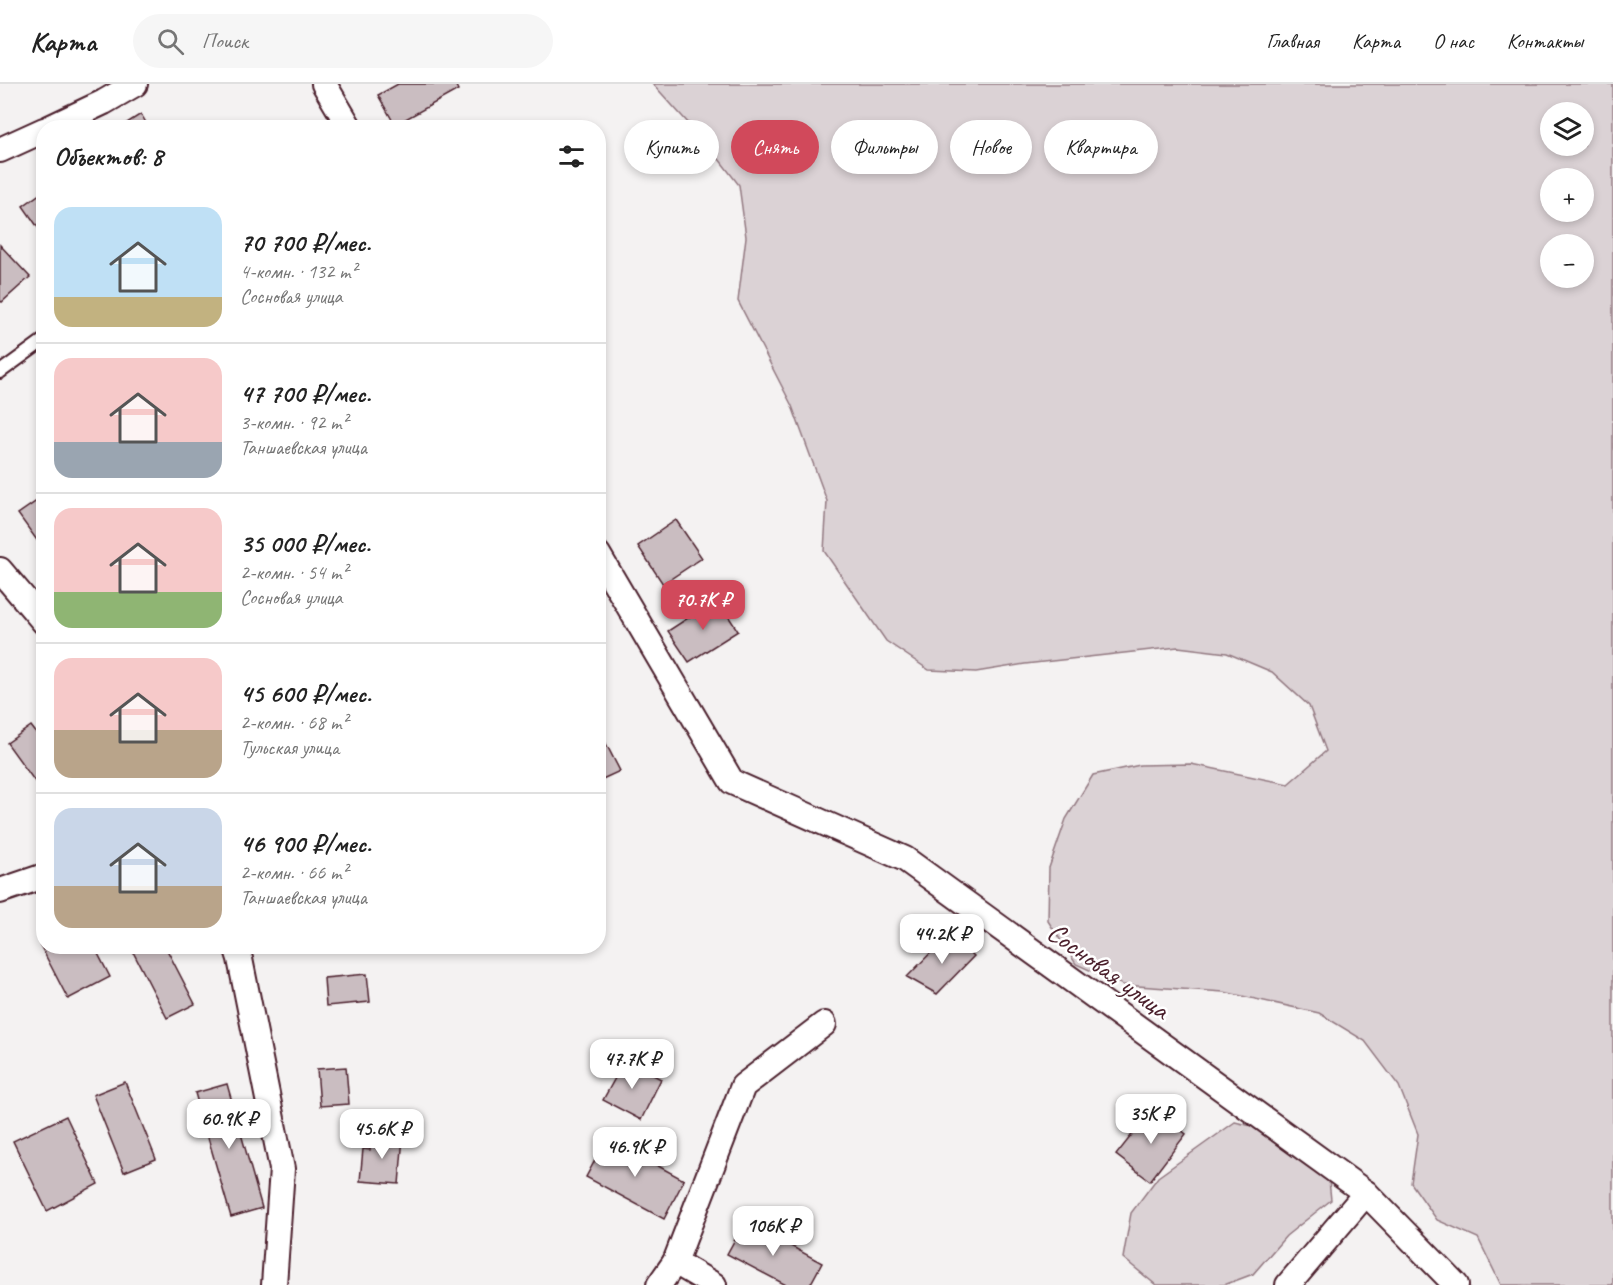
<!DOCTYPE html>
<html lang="ru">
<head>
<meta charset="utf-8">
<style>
	body { margin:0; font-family:Caveat,sans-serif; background:#f6f6f6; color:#222; height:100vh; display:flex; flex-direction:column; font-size:22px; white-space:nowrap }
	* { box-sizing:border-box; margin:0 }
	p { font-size:20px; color:#767676 }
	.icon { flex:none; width:33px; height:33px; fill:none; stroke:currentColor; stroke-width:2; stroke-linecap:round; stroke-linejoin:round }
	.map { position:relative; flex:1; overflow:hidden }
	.details { position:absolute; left:36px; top:36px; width:570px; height:834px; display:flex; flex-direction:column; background:#fff; border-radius:24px; box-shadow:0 3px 9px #0003 }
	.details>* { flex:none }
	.top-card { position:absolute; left:624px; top:36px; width:570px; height:54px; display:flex; gap:12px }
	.buttons { position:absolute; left:1540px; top:18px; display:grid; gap:12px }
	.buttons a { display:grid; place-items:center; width:54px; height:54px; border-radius:50%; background:#fff; box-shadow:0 3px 9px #0003; font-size:30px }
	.price { position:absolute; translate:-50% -51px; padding:0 14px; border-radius:12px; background:#fff; color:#222; font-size:20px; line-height:39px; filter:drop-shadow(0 2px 3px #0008) }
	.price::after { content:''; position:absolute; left:50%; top:36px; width:18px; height:14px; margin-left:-9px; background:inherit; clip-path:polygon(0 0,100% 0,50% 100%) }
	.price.selected { background:#d1495b; color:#fff }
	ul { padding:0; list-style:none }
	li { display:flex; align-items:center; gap:18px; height:150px; padding:0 18px }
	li+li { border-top:2px solid #e0e0e0 }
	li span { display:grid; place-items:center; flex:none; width:168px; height:120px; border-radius:18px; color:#555 }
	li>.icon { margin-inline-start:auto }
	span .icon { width:72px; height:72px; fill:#fffc; stroke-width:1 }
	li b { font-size:26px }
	h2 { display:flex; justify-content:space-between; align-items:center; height:72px; padding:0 18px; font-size:26px }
	.chip { padding:0 21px; border-radius:27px; background:#fff; box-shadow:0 3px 9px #0003; font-size:21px; line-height:54px }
	.chip.selected { background:#d1495b; color:#fff }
	header { display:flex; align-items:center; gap:36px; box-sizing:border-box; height:84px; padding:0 30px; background:#fff; border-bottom:2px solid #e0e0e0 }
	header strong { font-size:28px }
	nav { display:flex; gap:33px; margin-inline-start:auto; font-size:21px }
	.search { width:420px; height:54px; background:#f6f6f6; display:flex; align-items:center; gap:15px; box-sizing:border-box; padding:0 21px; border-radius:33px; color:#767676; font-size:22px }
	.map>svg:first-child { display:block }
	.green { fill:#dbd2d5; stroke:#927880; stroke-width:1.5; fill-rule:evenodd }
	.building { fill:#cabdc1; stroke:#4a1f2b; stroke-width:1.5 }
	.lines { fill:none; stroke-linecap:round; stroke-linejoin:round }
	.service-casing { stroke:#4a1f2b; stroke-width:16 }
	.minor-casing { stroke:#4a1f2b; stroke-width:28 }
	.service { stroke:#fff; stroke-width:12 }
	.minor { stroke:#fff; stroke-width:24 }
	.labels { text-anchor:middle; stroke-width:5; stroke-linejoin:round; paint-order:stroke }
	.street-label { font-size:28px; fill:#4a1f2b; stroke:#fff }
</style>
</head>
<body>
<header>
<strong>Карта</strong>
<div class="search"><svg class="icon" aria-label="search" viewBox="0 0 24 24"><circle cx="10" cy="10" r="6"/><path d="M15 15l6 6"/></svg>Поиск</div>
<nav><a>Главная</a><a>Карта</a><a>О нас</a><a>Контакты</a></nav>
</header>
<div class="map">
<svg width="1613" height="1201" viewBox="0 0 1613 1201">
	<rect width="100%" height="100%" fill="#f4f2f2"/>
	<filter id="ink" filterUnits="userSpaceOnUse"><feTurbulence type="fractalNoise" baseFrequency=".0167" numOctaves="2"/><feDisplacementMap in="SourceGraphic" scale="12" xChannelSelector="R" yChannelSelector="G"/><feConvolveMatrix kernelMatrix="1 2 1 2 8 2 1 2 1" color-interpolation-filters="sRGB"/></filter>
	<g filter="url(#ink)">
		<!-- green -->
		<g class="green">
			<path d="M653,0H1613V1201H1501L1478,1154L1437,1136L1411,1099L1418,1050L1399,1002L1365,957L1319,929L1224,908L1123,901L1076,880L1048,837L1049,784L1066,735L1093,691L1140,681L1191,680L1288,700L1326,667L1309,622L1272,588L1227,569L1178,563L1025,580L976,588L929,586L886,557L824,467L827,417L792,322L738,217L746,153L739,101L709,62ZM1551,28H1584V62H1551ZM1551,94H1584V128H1551ZM1551,160H1584V194H1551Z"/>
			<polygon points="1235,1038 1280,1049 1326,1067 1331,1116 1286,1152 1253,1190 1224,1201 1156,1201 1123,1174 1131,1129 1158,1093"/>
		</g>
		<!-- building -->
		<g class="building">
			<polygon points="398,0 455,0 458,6 395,41 378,11"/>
			<polygon points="141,30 149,44 119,44"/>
			<polygon points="44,107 44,152 23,122"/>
			<polygon points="0,161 30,193 2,218 0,217"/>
			<polygon points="44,412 44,466 18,430"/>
			<polygon points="676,436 702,474 663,500 638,462"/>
			<polygon points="717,515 738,547 689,578 668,547"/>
			<polygon points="31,642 44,659 44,710 7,659"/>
			<polygon points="598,644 620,687 598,697"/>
			<polygon points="950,849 974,872 937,910 907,893"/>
			<polygon points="44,857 44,862 94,862 110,893 68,915 39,859"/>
			<polygon points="130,862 165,862 195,920 167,934"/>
			<polygon points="367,890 370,918 326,922 324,894"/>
			<polygon points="625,976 661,995 641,1036 603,1016"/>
			<polygon points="346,983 349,1020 320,1022 317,985"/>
			<polygon points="125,998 156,1075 124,1088 93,1011"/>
			<polygon points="227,1000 262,1124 231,1133 195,1009"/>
			<polygon points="1153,1024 1186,1050 1150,1097 1116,1071"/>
			<polygon points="66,1032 98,1100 47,1127 13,1057"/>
			<polygon points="371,1051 403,1053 399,1100 360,1097 363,1065 370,1066"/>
			<polygon points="607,1054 684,1096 664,1135 586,1093"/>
			<polygon points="745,1137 822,1179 810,1201 786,1201 727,1170"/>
		</g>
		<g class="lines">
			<!-- service casing -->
			<g class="service-casing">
				<polyline id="service" points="0,288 44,256"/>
			</g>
			<!-- minor casing -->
			<g class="minor-casing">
				<g id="minor">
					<polyline points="324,0 350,44"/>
					<polyline points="49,44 104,18 135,0"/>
					<polyline points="0,66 44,46"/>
					<polyline points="598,470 732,698 905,775 1366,1109 1456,1201"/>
					<polyline points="0,486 44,538"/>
					<polyline points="0,807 44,792"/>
					<polyline points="236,862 240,875 282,1085 274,1201"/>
					<polyline points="675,1178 743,1002 824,940"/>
					<polyline points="659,1201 675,1178 714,1201"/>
					<polyline points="1288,1201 1366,1109"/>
				</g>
			</g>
			<!-- service -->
			<use href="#service" class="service"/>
			<!-- minor -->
			<use href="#minor" class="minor"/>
		</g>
	</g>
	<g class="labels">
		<!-- street labels -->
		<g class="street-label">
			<text transform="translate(1109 886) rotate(36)" y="10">Сосновая улица</text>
		</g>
	</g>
</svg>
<div class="buttons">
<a><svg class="icon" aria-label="layers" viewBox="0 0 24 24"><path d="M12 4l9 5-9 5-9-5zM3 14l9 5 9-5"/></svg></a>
<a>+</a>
<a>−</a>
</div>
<b class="price selected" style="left:703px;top:547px">70.7K ₽</b>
<b class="price" style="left:942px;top:881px">44.2K ₽</b>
<b class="price" style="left:632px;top:1006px">47.7K ₽</b>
<b class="price" style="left:1151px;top:1061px">35K ₽</b>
<b class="price" style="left:229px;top:1066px">60.9K ₽</b>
<b class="price" style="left:382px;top:1076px">45.6K ₽</b>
<b class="price" style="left:635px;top:1094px">46.9K ₽</b>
<b class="price" style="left:773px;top:1173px">106K ₽</b>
<div class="top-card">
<a class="chip">Купить</a>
<a class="chip selected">Снять</a>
<a class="chip">Фильтры</a>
<a class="chip">Новое</a>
<a class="chip">Квартира</a>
</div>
<section class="details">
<h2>Объектов: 8<svg class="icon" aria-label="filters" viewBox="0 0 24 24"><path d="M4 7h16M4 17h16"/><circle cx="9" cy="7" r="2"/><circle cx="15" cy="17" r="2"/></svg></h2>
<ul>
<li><span style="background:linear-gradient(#bfe0f5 75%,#c2b280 0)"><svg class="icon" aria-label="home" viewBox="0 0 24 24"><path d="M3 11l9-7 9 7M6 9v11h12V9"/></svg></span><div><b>70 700 ₽/мес.</b><p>4-комн. · 132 m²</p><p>Сосновая улица</p></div></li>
<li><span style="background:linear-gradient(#f6c9c9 70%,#9aa5b1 0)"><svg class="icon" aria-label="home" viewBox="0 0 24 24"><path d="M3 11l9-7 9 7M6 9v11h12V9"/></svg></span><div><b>47 700 ₽/мес.</b><p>3-комн. · 92 m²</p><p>Таншаевская улица</p></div></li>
<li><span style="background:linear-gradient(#f6c9c9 70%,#8fb573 0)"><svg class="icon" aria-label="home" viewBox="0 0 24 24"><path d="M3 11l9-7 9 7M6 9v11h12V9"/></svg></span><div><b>35 000 ₽/мес.</b><p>2-комн. · 54 m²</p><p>Сосновая улица</p></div></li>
<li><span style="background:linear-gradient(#f6c9c9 60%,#b9a48a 0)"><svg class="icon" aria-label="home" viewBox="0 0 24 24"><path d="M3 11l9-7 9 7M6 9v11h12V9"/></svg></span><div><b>45 600 ₽/мес.</b><p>2-комн. · 68 m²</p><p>Тульская улица</p></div></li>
<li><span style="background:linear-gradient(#c9d6e8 65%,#b9a48a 0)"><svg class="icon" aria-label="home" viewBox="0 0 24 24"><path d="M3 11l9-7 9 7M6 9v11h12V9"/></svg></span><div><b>46 900 ₽/мес.</b><p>2-комн. · 66 m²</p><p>Таншаевская улица</p></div></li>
</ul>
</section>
</div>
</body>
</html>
